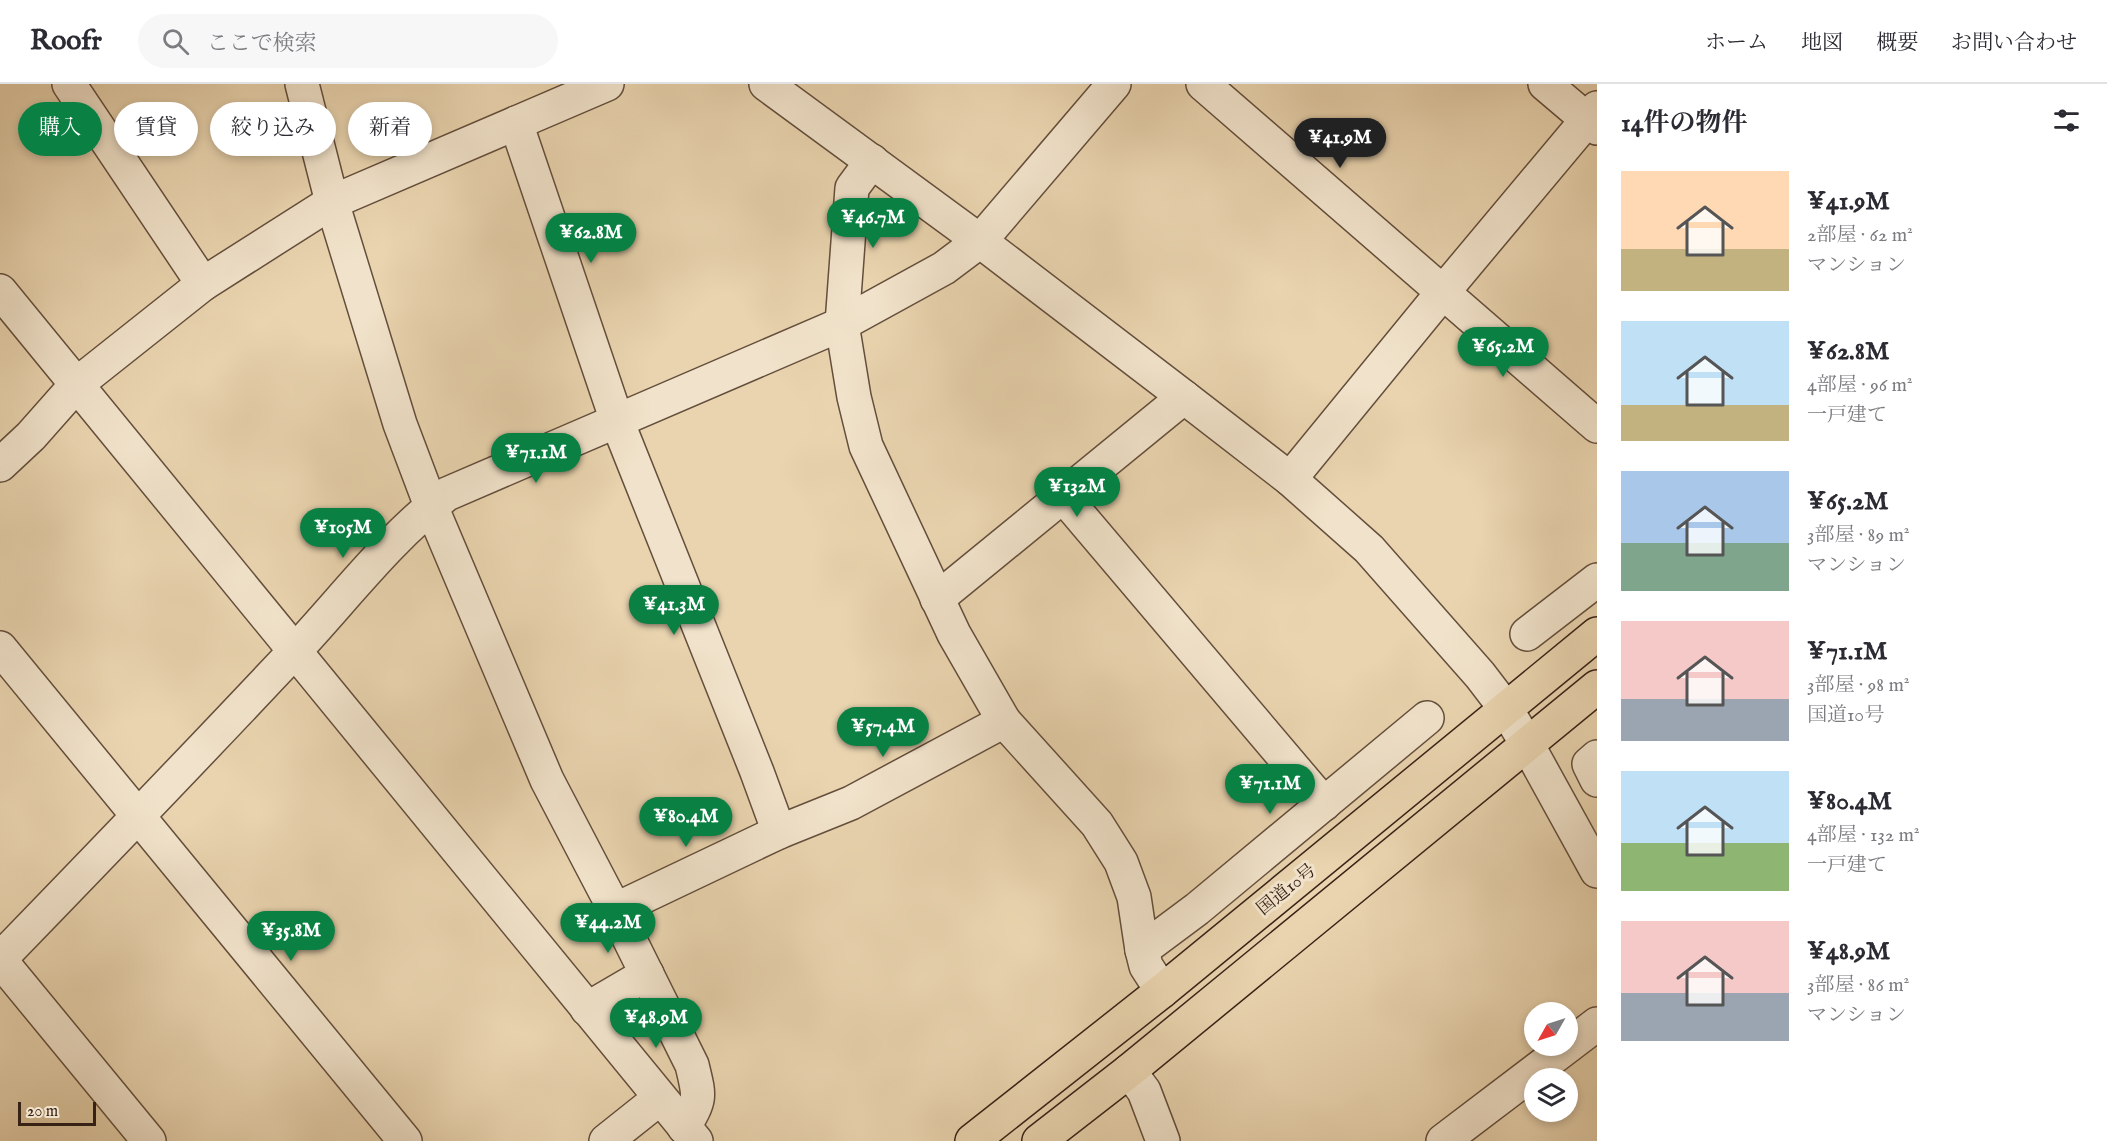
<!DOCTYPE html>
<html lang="ja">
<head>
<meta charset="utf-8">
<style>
	body { margin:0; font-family:"IM FELL English","Noto Serif JP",serif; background:#f7f7f7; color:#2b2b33; height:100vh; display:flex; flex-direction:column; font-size:22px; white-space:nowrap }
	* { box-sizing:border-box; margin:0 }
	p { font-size:20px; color:#7c7c81 }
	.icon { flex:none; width:33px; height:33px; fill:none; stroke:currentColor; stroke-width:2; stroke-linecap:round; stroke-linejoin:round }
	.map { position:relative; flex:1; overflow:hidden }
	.details { display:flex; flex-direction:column; background:#fff; width:510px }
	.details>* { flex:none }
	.top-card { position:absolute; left:18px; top:18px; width:570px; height:54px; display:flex; gap:12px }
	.needle { width:39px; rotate:231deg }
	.controls { position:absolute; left:1524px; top:918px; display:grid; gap:12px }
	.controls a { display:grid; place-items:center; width:54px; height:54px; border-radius:50%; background:#fff; box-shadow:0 3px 9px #0003; font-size:30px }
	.scale { position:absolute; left:18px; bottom:15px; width:78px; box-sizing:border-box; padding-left:6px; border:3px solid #382216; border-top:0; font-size:16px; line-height:21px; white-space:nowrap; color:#382216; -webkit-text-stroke:4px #f1e3cb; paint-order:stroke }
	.price { position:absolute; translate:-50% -51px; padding:0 14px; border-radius:21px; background:#0b8043; color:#fff; font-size:20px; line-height:39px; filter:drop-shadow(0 2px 3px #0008) }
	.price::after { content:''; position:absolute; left:50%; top:36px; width:18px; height:14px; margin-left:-9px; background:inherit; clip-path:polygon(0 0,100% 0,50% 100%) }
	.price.current { background:#222; color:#fff }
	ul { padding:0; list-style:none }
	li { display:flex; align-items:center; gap:18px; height:150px; padding:0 24px }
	li span { display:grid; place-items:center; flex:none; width:168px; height:120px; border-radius:0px; color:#555 }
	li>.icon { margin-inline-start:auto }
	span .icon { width:72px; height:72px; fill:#fffc; stroke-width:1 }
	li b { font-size:26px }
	h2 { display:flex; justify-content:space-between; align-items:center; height:72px; padding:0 24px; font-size:26px }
	.pill { padding:0 21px; border-radius:27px; background:#fff; box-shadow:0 3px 9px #0003; font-size:21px; line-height:54px }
	.pill.current { background:#0b8043; color:#fff }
	header { display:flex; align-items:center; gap:36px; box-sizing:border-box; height:84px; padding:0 30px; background:#fff; border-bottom:2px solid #e1e1e2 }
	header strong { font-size:28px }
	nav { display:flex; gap:33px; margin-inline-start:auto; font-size:21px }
	.search { width:420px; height:54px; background:#f7f7f7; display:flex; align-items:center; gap:15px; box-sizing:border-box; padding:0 21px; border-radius:33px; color:#7c7c81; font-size:22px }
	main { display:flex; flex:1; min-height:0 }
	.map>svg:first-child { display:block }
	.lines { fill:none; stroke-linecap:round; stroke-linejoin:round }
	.minor-casing { stroke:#644e3c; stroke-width:36 }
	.highway-casing { stroke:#382216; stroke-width:36 }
	.minor { stroke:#f1e3cb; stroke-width:33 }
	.highway { stroke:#e9d4af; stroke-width:33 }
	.labels { text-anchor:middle; stroke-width:6; stroke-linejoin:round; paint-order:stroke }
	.street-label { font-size:18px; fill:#382216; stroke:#f1e3cb }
</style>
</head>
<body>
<header>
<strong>Roofr</strong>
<div class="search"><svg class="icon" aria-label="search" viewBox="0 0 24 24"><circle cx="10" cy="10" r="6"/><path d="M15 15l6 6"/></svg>ここで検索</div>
<nav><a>ホーム</a><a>地図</a><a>概要</a><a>お問い合わせ</a></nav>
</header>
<main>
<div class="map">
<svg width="1597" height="1057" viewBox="0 0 1597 1057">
	<rect width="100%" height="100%" fill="#e9d4af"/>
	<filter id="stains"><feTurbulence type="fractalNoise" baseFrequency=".00333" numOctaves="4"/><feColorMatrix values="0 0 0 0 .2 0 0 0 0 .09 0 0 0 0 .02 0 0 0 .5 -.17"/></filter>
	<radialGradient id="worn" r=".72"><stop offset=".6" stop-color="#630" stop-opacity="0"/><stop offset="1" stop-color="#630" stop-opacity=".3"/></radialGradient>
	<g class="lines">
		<!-- minor casing -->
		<g class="minor-casing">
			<g id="minor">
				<polyline points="69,0 203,200"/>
				<path d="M302,0L332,118L400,340L431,422L547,696L615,826L692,981C700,1014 701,1014 684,1043"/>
				<polyline points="766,0 980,157 1184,313 1290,395 1369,465 1480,591 1506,625 1527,660 1597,787"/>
				<polyline points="1203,0 1597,342"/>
				<polyline points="1545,0 1597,44"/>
				<polyline points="516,39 617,337 757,688 779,748"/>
				<polyline points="872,77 852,104 842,240 854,313 866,362 954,550 1004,637 1097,740 1121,778 1134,813 1142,866 1146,882 1162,907"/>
				<polyline points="0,207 696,1057"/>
				<polyline points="0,381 31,352 77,300 203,200 332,118 607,0"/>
				<polyline points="1290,395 1443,208 1597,24"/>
				<polyline points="1063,412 1324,720"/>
				<polyline points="937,515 1184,313"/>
				<polyline points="1527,550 1597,496"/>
				<polyline points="0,564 405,1057"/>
				<polyline points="1597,673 1589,680 1597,696"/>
				<polyline points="615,826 779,748 851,719 1004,637"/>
				<polyline points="1142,866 1197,825 1427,634"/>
				<path d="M0,875C98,774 196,672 292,570C343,516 388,455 447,410L842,240L944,184L980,157L1114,0"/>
				<polyline points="0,876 149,1057"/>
				<polyline points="587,925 647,890"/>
				<polyline points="1129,987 1144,1007 1163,1057"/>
				<polyline points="606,1057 660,1014"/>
				<polyline points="1443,1057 1597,940"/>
			</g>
		</g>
		<!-- highway casing -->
		<g class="highway-casing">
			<g id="highway">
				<polyline points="972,1057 1162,907 1597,550"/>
				<polyline points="1039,1057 1129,987 1597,603"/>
			</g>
		</g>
		<!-- minor -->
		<use href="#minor" class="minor"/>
		<!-- highway -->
		<use href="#highway" class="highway"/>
	</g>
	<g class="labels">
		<!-- street labels -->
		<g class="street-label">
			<text transform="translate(1286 805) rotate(-39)" y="6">国道10号</text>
		</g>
	</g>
	<rect width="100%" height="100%" filter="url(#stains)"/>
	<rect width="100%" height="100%" fill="url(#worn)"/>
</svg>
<div class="controls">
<a><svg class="needle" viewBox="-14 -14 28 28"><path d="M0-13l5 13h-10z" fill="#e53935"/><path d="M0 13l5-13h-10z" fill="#7c7c81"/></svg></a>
<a><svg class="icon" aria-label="layers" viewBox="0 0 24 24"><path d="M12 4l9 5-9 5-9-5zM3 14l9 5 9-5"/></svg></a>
</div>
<div class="scale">20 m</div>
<b class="price current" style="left:1340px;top:85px">¥41.9M</b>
<b class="price" style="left:873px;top:165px">¥46.7M</b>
<b class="price" style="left:591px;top:180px">¥62.8M</b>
<b class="price" style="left:1503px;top:294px">¥65.2M</b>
<b class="price" style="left:536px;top:400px">¥71.1M</b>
<b class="price" style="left:1077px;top:434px">¥132M</b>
<b class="price" style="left:343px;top:475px">¥105M</b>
<b class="price" style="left:674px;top:552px">¥41.3M</b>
<b class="price" style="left:883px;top:674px">¥57.4M</b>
<b class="price" style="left:1270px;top:731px">¥71.1M</b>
<b class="price" style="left:686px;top:764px">¥80.4M</b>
<b class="price" style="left:608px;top:870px">¥44.2M</b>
<b class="price" style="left:291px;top:878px">¥35.8M</b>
<b class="price" style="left:656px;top:965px">¥48.9M</b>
<div class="top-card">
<a class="pill current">購入</a>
<a class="pill">賃貸</a>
<a class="pill">絞り込み</a>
<a class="pill">新着</a>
</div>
</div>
<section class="details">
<h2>14件の物件<svg class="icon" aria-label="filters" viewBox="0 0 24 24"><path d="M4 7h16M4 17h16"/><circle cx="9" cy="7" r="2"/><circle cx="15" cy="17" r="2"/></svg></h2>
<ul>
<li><span style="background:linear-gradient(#ffd9b3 65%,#c2b280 0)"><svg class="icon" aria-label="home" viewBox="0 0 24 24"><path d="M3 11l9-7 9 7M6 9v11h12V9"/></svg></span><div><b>¥41.9M</b><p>2部屋 · 62 m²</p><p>マンション</p></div></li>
<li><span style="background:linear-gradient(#bfe0f5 70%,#c2b280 0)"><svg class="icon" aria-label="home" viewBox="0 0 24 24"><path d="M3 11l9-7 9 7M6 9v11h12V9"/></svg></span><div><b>¥62.8M</b><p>4部屋 · 96 m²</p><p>一戸建て</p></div></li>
<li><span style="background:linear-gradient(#a9c7e8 60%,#7fa58c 0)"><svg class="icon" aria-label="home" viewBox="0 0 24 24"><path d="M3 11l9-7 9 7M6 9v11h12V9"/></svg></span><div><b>¥65.2M</b><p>3部屋 · 89 m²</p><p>マンション</p></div></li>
<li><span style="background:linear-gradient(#f6c9c9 65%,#9aa5b1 0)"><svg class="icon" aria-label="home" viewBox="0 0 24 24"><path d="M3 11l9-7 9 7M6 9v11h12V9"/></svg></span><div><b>¥71.1M</b><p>3部屋 · 98 m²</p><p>国道10号</p></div></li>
<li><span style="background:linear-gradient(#bfe0f5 60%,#8fb573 0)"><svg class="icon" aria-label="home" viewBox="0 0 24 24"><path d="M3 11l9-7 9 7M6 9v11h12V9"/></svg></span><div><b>¥80.4M</b><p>4部屋 · 132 m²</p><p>一戸建て</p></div></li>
<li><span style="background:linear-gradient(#f6c9c9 60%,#9aa5b1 0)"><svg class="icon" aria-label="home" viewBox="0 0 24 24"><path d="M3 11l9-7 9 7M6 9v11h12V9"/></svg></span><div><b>¥48.9M</b><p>3部屋 · 86 m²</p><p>マンション</p></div></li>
</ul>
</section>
</main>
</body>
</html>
